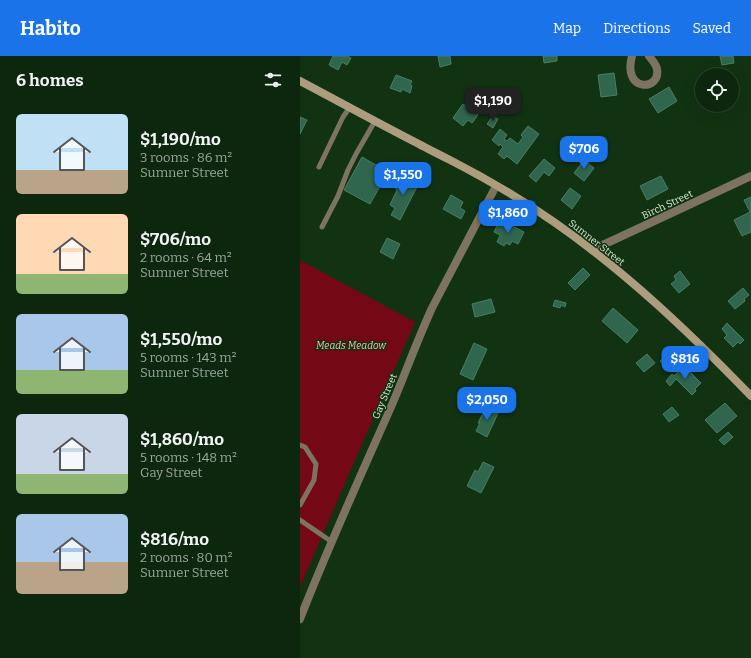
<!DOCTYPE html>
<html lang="en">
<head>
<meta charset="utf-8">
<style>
	body { margin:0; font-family:Bitter,serif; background:#1b321c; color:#f1f3f6; height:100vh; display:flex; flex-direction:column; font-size:15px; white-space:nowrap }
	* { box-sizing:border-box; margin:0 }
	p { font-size:13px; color:#9aa59e }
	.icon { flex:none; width:22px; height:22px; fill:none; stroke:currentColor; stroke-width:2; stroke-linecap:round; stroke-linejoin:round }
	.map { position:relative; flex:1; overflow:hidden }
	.panel { display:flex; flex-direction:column; background:#0d260e; width:300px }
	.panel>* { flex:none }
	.fabs { position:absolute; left:395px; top:12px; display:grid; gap:8px }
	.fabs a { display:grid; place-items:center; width:44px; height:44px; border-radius:50%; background:#0d260e; box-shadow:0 4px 16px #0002,0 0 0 1px #2d432e; font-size:20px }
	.price { position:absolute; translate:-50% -34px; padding:0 9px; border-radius:8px; background:#1a73e8; color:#fff; font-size:13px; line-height:26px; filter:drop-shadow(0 1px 2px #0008) }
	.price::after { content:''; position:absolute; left:50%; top:24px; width:12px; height:9px; margin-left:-6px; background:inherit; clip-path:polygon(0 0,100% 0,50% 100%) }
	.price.selected { background:#222; color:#fff }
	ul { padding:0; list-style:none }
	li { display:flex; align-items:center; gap:12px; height:100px; padding:0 16px }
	li span { display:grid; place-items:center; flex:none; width:112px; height:80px; border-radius:6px; color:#555 }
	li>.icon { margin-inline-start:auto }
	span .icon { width:48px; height:48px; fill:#fffc; stroke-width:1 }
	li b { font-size:17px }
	h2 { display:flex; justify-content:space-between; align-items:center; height:48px; padding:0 16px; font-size:17px }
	header { display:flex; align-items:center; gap:24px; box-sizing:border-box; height:56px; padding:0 20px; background:#1a73e8; color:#fff }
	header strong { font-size:19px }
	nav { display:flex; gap:22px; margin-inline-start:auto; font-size:14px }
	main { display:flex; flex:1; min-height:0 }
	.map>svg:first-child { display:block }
	.green { fill:#740915 }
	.building { fill:#30654e; stroke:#497e66 }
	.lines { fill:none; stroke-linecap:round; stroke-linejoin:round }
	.service { stroke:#7d7360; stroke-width:5 }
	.minor { stroke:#7d7360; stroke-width:8 }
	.tertiary { stroke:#7d7360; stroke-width:8 }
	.secondary { stroke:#ad9d7e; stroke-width:8 }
	.labels { text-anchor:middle; stroke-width:3; stroke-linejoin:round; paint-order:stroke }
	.street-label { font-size:10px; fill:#d6e9d4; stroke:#113312 }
	.park-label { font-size:10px; font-style:italic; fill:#fcb8b3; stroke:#113312 }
</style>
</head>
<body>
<header>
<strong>Habito</strong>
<nav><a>Map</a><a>Directions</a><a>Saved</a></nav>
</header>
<main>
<section class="panel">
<h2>6 homes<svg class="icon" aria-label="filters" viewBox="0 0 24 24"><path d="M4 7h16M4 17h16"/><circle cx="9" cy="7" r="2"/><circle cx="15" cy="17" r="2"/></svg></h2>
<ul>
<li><span style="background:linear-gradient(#bfe0f5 70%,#b9a48a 0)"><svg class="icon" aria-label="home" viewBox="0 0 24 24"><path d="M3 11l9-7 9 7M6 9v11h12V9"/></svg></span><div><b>$1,190/mo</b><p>3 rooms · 86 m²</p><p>Sumner Street</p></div></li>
<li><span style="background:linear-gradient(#ffd9b3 75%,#8fb573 0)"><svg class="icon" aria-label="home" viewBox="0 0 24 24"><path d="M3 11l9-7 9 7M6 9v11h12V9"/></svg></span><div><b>$706/mo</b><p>2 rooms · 64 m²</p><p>Sumner Street</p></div></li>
<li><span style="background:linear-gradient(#a9c7e8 70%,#8fb573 0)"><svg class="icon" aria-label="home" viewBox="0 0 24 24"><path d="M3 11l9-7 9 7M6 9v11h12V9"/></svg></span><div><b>$1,550/mo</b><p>5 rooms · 143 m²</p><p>Sumner Street</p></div></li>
<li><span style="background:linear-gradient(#c9d6e8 75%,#8fb573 0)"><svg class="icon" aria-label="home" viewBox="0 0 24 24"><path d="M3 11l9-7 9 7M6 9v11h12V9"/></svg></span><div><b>$1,860/mo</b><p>5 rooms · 148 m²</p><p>Gay Street</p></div></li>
<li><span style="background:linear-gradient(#a9c7e8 60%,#b9a48a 0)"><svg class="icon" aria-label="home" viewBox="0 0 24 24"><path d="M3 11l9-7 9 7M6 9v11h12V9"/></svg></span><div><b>$816/mo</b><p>2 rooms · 80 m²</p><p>Sumner Street</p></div></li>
</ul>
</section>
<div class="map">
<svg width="451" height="602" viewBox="0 0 451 602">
	<rect width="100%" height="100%" fill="#113312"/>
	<!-- green -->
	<polygon class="green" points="0,204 115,266 0,531"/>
	<!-- building -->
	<g class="building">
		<polygon points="33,0 47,0 51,2 47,9 42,6 38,14 29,9"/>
		<polygon points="138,0 150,0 151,8 140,11"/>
		<polygon points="243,0 257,0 257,5 244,7"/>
		<polygon points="420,0 433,0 434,7 422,9"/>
		<polygon points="314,17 317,39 301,41 298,19"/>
		<polygon points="96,19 112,25 110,29 112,30 110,37 102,33 101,36 90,32"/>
		<polygon points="369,31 377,45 358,57 349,43"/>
		<polygon points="163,48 178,59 172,67 168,64 163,70 153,62"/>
		<polygon points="193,60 198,63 193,72 187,68"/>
		<polygon points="0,61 7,64 0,78"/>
		<polygon points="228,70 239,78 217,108 207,100 204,103 198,98 203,91 200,88 199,90 192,84 200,73 207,79 204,83 207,85 210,82 218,88 223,81 221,79"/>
		<polygon points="279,80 287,87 282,93 274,86"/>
		<polygon points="62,101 88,116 70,148 44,134"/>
		<polygon points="244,103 255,112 249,120 244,116 236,126 229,120"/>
		<polygon points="284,104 294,112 284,125 274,117"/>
		<polygon points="101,118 117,126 115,130 117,131 100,164 91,159 95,152 90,149 97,134 95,132"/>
		<polygon points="361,120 368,133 347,144 340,130"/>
		<polygon points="270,132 281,140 272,153 261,144"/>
		<polygon points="151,139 163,146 160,152 165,155 161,163 143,153"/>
		<polygon points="451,141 451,176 442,180 434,164 450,156 444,144"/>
		<polygon points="200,164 224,176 218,188 212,185 210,189 206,187 204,190 197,186 200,179 194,176"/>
		<polygon points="87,182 100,188 93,203 80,196"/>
		<polygon points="283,212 290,219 275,234 268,227"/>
		<polygon points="380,215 390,228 379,237 371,228 376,224 374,220"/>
		<polygon points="443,232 449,239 444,243 445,245 435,253 428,245"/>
		<polygon points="191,243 195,256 175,261 172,248"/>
		<polygon points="255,244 266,247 265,251 261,249 260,252 253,250"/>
		<polygon points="313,252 338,274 327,287 302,265"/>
		<polygon points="427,267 444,284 440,288 438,286 433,291 424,282 427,279 422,273"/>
		<polygon points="174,287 187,293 173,324 160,318"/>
		<polygon points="371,295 380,305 370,315 360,305"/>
		<polygon points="347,298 355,307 344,316 336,307"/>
		<polygon points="384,310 401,327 395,333 396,335 392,339 376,323 370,330 366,325 372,318 374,320"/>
		<polygon points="425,347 437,360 417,377 405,364"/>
		<polygon points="187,349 199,355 187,381 176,375 180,367 178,367"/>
		<polygon points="372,351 379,359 369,366 363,358"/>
		<polygon points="428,376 433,381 424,389 419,384"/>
		<polygon points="183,406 194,411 181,437 167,430 175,414 178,416"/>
	</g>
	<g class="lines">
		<!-- service -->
		<g class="service">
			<polyline points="19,111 43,61 50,51"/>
			<polyline points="22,171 38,140 48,114 56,98 75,65"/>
			<polyline points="0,389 5,391 16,408 14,424 0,449"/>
			<polyline points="0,464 32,486"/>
		</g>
		<!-- minor -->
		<g class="minor">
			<path d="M332,0C322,37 361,35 357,13C356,8 352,4 349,0"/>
			<polyline points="292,194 451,120"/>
		</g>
		<!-- tertiary -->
		<path class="tertiary" d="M0,563C28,491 60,421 91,351C105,318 117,285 132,252L196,130"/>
		<!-- secondary -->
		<path class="secondary" d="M0,25C38,45 76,66 115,86C126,92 138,98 150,104C185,122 221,143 254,166C326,216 390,277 451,340"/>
	</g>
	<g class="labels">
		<!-- street labels -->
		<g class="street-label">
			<text transform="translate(367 148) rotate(-25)" y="4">Birch Street</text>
			<text transform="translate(297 186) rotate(38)" y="4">Sumner Street</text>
			<text transform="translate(84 340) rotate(-67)" y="4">Gay Street</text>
		</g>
		<!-- park labels -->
		<g class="park-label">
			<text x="51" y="293">Meads Meadow</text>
		</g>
	</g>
</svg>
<div class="fabs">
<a><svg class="icon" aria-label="locate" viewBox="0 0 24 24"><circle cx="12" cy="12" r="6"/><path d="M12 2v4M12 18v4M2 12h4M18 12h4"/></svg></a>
</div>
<b class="price selected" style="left:193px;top:66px">$1,190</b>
<b class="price" style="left:284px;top:114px">$706</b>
<b class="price" style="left:103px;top:140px">$1,550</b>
<b class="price" style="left:208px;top:178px">$1,860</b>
<b class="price" style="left:385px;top:324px">$816</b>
<b class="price" style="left:187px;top:365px">$2,050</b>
</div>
</main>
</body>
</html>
